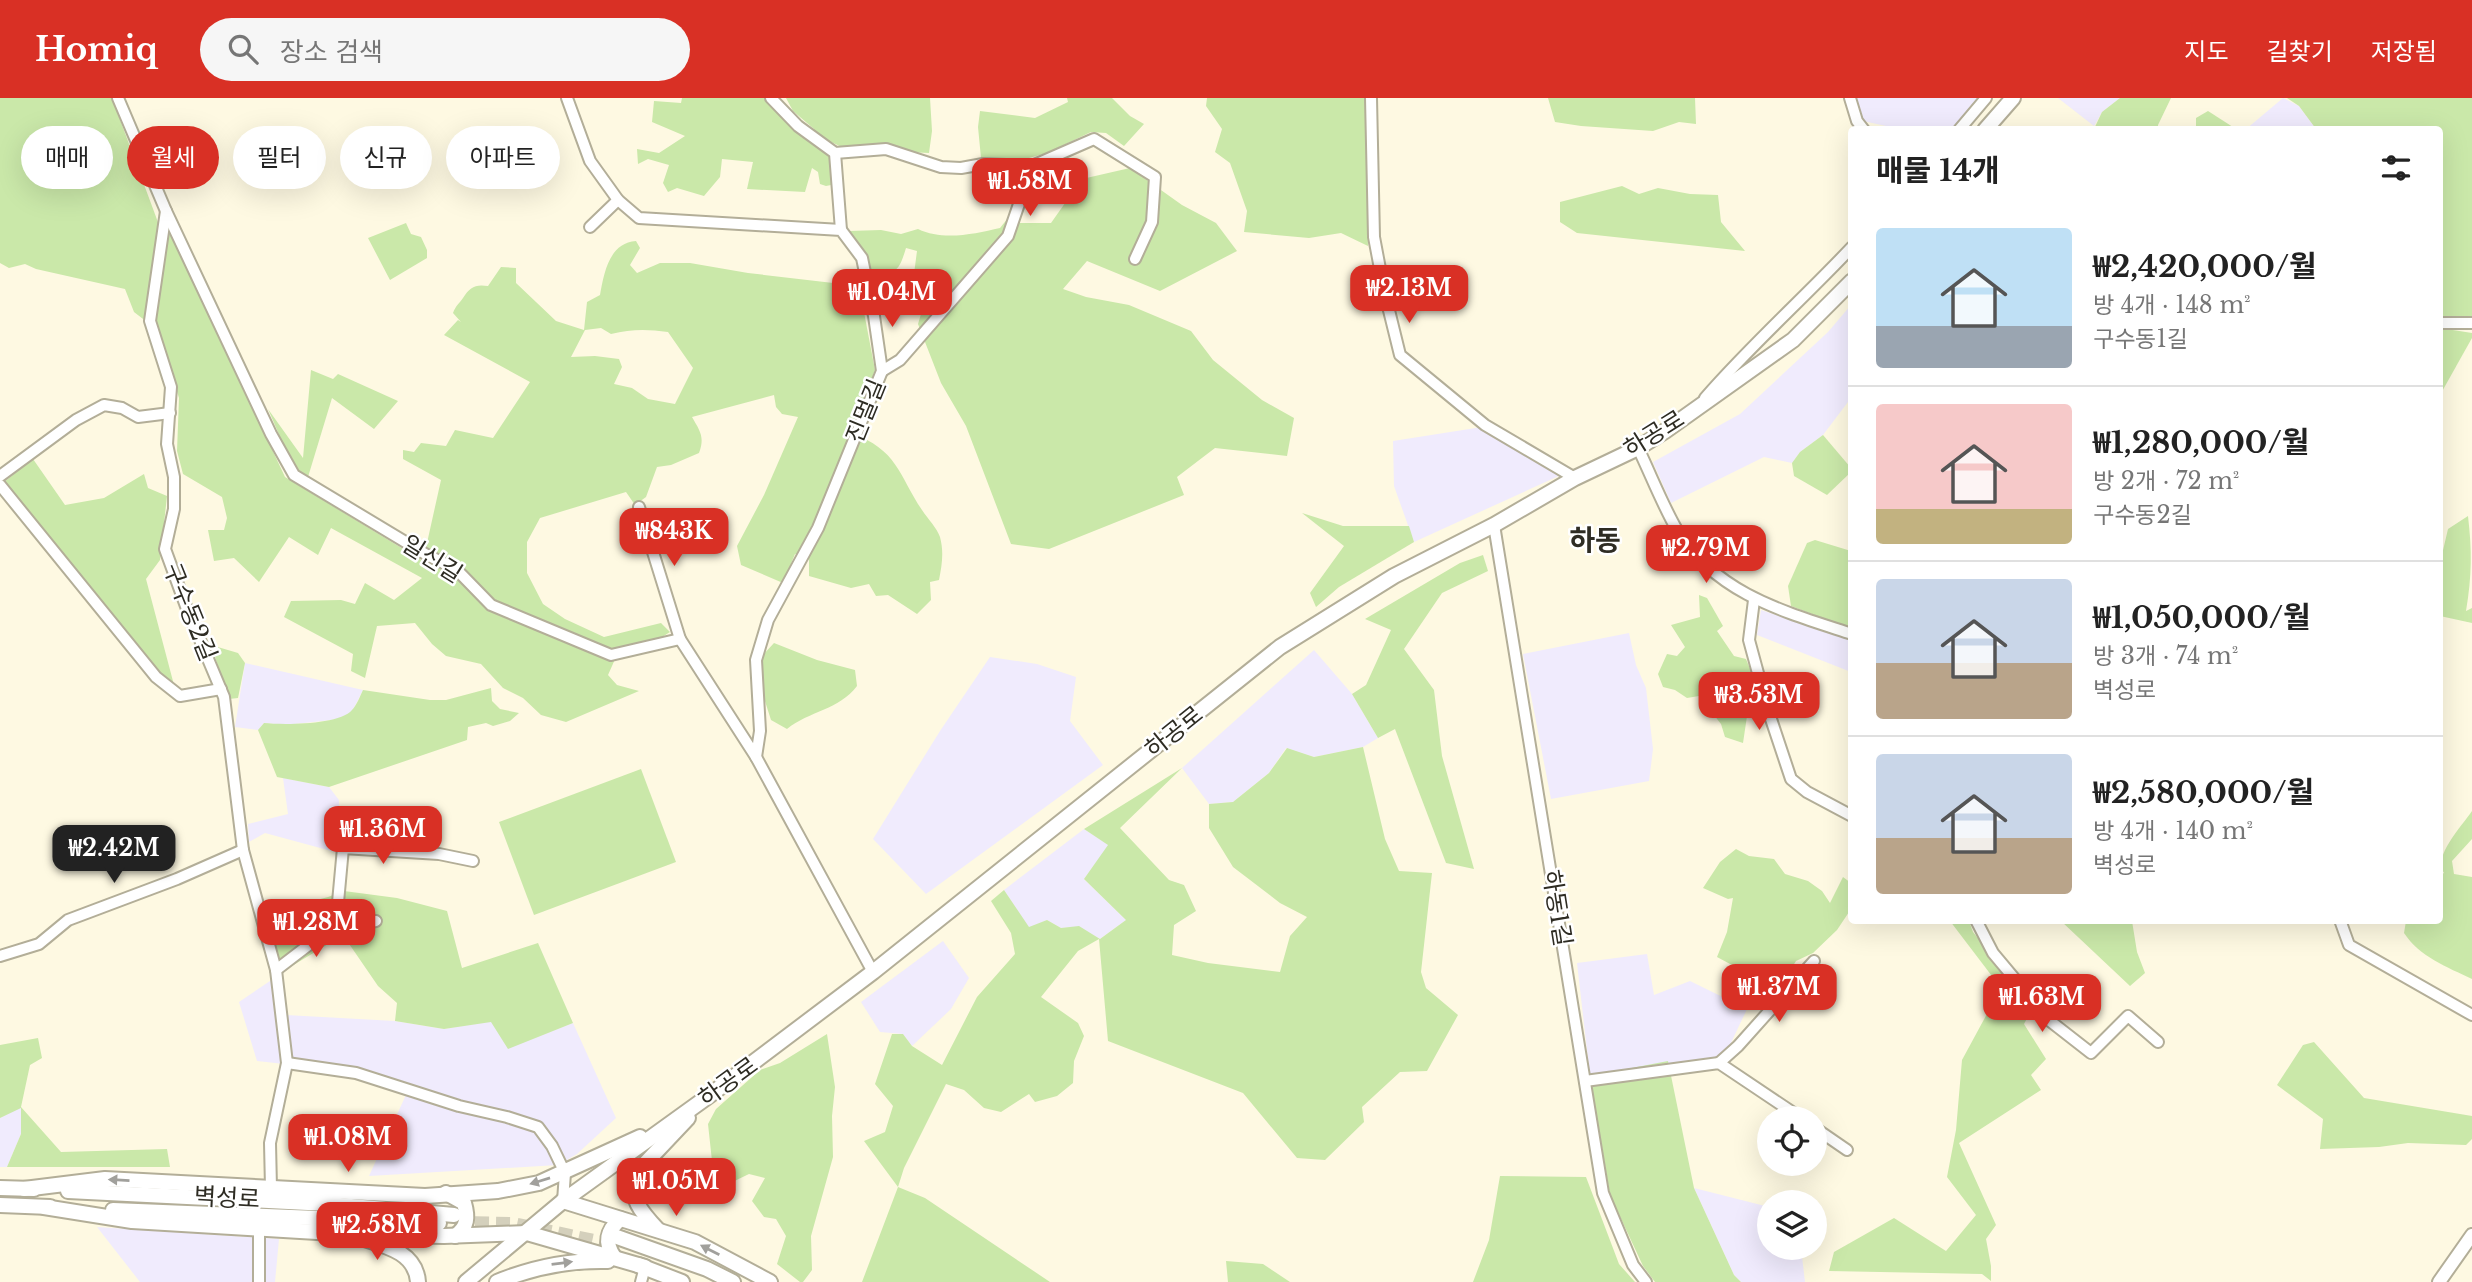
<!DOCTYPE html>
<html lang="ko">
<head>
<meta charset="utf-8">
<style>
	body { margin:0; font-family:"Libre Baskerville","Noto Sans KR",serif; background:#f6f6f6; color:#222; height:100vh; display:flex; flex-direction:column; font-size:26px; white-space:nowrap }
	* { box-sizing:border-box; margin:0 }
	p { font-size:23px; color:#767676 }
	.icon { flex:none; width:38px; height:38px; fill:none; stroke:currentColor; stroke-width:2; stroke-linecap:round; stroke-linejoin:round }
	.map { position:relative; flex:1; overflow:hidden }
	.side { position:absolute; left:1848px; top:28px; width:595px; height:798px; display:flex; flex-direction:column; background:#fff; border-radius:7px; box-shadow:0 7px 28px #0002 }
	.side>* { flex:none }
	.guide { position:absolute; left:21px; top:28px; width:665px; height:63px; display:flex; gap:14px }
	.buttons { position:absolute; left:1757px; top:1008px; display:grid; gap:14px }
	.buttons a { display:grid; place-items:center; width:70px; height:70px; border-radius:50%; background:#fff; box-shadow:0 7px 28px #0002; font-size:35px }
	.price { position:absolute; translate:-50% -60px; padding:0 16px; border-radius:14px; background:#d93025; color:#fff; font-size:23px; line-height:46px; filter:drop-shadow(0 2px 4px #0008) }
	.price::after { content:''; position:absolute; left:50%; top:42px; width:21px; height:16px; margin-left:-10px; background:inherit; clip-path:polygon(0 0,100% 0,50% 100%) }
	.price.current { background:#222; color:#fff }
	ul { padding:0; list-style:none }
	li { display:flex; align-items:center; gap:21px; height:175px; padding:0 28px }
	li+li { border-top:2px solid #e0e0e0 }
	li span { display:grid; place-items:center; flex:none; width:196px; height:140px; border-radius:7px; color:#555 }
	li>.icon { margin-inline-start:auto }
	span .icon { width:84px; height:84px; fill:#fffc; stroke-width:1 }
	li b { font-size:30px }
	h2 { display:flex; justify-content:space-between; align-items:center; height:84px; padding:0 28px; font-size:30px }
	.tag { padding:0 24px; border-radius:32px; background:#fff; box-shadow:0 7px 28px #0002; font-size:24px; line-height:63px }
	.tag.current { background:#d93025; color:#fff }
	header { display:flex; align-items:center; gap:42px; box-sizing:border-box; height:98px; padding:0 35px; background:#d93025; color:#fff }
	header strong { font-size:33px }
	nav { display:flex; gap:38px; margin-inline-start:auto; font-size:24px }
	.search { width:490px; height:63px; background:#f6f6f6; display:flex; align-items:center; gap:18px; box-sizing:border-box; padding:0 24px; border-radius:38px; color:#767676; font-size:26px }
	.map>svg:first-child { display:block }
	.commercial { fill:#f0ebfd }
	.green { fill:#cae8a9; fill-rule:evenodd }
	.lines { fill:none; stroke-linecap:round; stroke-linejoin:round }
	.secondary-tunnel { stroke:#d4d0bc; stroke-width:14; stroke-dasharray:14 7; stroke-linecap:butt }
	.minor-casing { stroke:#b3ae98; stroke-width:14 }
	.tertiary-casing { stroke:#b3ae98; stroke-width:16 }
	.secondary-casing { stroke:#b3ae98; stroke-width:18 }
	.minor { stroke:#fff; stroke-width:10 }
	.tertiary { stroke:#fff; stroke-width:12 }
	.secondary { stroke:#fff; stroke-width:14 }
	.oneway { fill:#a1a09c }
	.labels { text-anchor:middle; stroke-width:5; stroke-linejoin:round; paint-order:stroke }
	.street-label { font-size:24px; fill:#2e2c23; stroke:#fff }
	.quarter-label { font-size:28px; font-weight:bold; fill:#2e2c23; stroke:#fff }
</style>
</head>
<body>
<header>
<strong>Homiq</strong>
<div class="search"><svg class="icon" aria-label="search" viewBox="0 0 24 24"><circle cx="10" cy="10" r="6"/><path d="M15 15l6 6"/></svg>장소 검색</div>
<nav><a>지도</a><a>길찾기</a><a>저장됨</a></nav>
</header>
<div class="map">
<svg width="2472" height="1184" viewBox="0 0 2472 1184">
	<rect width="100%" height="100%" fill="#fef9e2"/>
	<!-- commercial -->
	<g class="commercial">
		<polygon points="1854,0 1981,0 1952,32 1900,31 1863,23"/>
		<polygon points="2058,0 2120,0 2102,14 2094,28"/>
		<polygon points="2283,0 2299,8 2316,31 2245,32"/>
		<polygon points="1851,207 1851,300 1823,337 1800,354 1792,365 1764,359 1671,405 1653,364 1740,316 1828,234"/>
		<polygon points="1482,329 1561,377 1414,444 1394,388 1393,343"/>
		<polygon points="1761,512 1851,542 1851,574 1757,537"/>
		<polygon points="1629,535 1636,567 1646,590 1653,651 1649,683 1551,701 1523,556"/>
		<polygon points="1314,552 1352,596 1378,640 1363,649 1314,659 1286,650 1269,675 1233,704 1209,706 1182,670"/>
		<polygon points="990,559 1037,566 1076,579 1070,623 1103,667 926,796 873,741 940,633"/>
		<polygon points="245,565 363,592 352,614 340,621 286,627 264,625 258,632 235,629"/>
		<polygon points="283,680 329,689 339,702 339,748 335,754 265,735 249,744 248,726 288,716"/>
		<polygon points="1084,731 1109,747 1084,781 1126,822 1100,841 1079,829 1061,830 1047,822 1029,830 1004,792"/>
		<polygon points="943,843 969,880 951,911 912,948 903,936 880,934 861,904"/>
		<polygon points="1647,856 1654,897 1690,883 1747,911 1729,949 1718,960 1590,978 1577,865"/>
		<polygon points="273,881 286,917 395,923 444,931 492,923 508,950 573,925 616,1020 577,1056 558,1067 369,1078 410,988 375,976 257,963 239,904"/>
		<polygon points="21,1009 21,1036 7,1069 0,1069 0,1020"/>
		<polygon points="1694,1090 1769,1109 1769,1150 1801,1150 1805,1184 1741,1184 1734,1177"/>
		<polygon points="97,1129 279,1141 275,1184 140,1184"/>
	</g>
	<!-- green -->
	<g class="green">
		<polygon points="0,0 112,0 159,127 147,224 134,214 125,191 36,171 25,166 9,170 0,165"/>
		<polygon points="682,0 767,0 808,39 814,31 793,13 786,0 930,0 932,33 929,55 846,51 831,44 831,87 826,88 820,86 818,74 812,70 805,94 747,91 753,64 722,61 720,79 704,98 677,90 668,94 663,85 669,67 648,61 638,66 637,51 659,55 685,38 652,24 654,3 681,5"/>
		<polygon points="1067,0 1112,0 1130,18 1144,26 1124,48 1106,35 1091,34 1047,55 1029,60 981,60 978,29 980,13 1035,20 1068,4"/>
		<polygon points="1207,0 1365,0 1368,148 1341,135 1309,140 1244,134 1247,113 1230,65 1215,54 1222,31 1206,8"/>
		<polygon points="1548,0 1695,0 1696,26 1679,24 1653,33 1581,28 1555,24"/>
		<polygon points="2120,0 2171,0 2158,27 2158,31 2094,31 2102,14"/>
		<polygon points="2287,0 2472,0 2472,218 2440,218 2440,32 2316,31 2299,8"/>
		<polygon points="2208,13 2236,31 2196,31 2196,20"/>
		<path d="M1130,70L1182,107L1216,125L1237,153L1160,193L1087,163L1063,191L1086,199L1129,207L1191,233L1213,262L1262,302L1294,320L1287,358L1215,350L1177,379L1184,397L1049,451L1011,446L966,328L941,285L918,226L927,196L912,191L917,153L906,150C899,173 896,178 870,175L869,162L849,133L881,132L901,136L918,131C943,143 974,136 1000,130L1008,120L1017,125H1051L1082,81Z"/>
		<polygon points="1622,88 1639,96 1658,90 1690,96 1718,97 1721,124 1745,153 1577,135 1560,124 1560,104"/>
		<polygon points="406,125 411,136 421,139 427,152 427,160 390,182 368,140"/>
		<path d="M169,131L285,379L423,463L441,382L403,361V352L414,354L421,345L446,348L455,332L493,340L530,284L444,237L458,222L461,224L453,215C456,207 459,206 463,200C470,189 475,186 488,188L501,169L516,170V185L556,223L584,232L587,204L600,197C604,175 609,145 636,143L640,150L630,167L637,175L660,165H690L748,175L859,188L875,272L851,335C898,352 898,376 922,412C928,421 937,430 940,439C944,454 942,467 939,482L930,484L931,502L917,516L888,497L876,498L869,486L851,490L809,478V461L795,456L783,485L741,467L737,448L764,397L798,319L782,316L776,309L774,297L692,319C700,333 705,339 699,355L671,367L657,369L646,399L635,407L626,394L540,420L527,444V475L543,506L565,521L604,539L661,525L670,534L659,541L620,550L608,577L617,587L639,593L566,624L541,617L523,600L503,590L481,566L446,558L432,546L415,525L377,528L365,580L351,573L353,556L284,519L291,503L341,502L355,506L365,485L394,502L422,480L331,430L318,457L289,439L259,484L234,460L214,463L208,432H224L227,420L222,399L183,376L177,353L179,300L154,221ZM601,230L611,236C631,231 647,231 668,234L693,270L675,306L648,301L632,290L614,286L622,269L619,261L595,258L571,259L585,232Z"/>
		<polygon points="2440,230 2472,235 2472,240 2440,297"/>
		<polygon points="311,272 333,281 338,276 398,303 374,331 332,300 308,379 296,376 268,311 303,360"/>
		<polygon points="1823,337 1851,370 1851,374 1827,397 1794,378 1792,365 1800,354"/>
		<polygon points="33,361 65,407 104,400 144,376 148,390 167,398 160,462 146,481 174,587 161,575 4,384"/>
		<polygon points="1302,415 1343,428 1409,428 1414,444 1339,489 1316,509 1310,495 1344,448"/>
		<path d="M2468,418C2472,452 2472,478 2466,513L2472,510V525L2440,518V465L2448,431Z"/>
		<polygon points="1815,442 1851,453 1851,531 1791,508 1788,488 1807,445"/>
		<polygon points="1483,457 1488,473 1442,495 1404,551 1434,592 1442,658 1474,771 1446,765 1395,631 1378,640 1352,596 1366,587 1391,532 1365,521 1460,465"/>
		<polygon points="1699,497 1707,500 1723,528 1717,533 1734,558 1746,561 1753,578 1743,645 1725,639 1721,626 1699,598 1687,600 1675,592 1663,589 1658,576 1667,556 1677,558 1685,549 1671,527 1700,519"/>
		<path d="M774,545L817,562L855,572L857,588C839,612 809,613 787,631L771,622L764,600L762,558Z"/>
		<polygon points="211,547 238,555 245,565 238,600 229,601"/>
		<path d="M491,590L492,603L500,611L519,615L510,623L493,628L486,625L468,629L467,642L329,689L277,679L258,632L264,625C283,627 340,627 352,612C357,607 360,598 363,592L430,602H446Z"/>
		<polygon points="1363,649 1385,741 1399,773 1432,775 1421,874 1426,890 1458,917 1427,973 1400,974 1362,1009 1364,1024 1325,1062 1297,1060 1243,995 1108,943 1099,841 1078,853 1041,899 1078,925 1084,938 1074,963 1073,985 1057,998 1035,1004 1029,996 1001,1014 984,1010 964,992 946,986 904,1070 898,1089 925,1100 1050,1184 862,1184 898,1089 864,1043 885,1034 893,1008 875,986 892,936 903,936 912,948 942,967 977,899 1015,856 1011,835 991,803 1004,792 1029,829 1047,822 1061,830 1079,828 1100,841 1126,822 1084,781 1108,747 1084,731 1182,670 1120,730 1169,782 1184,787 1196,813 1174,827 1172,857 1208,865 1280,874 1290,838 1307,819 1280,805 1233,769 1209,730 1209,706 1233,704 1269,675 1287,650 1314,659"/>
		<polygon points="641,671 676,764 534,817 499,724"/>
		<path d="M2472,713V741L2452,763L2454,776L2472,779V881C2447,869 2420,859 2404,835L2406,823L2440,822V777L2444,775C2432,759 2462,728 2472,713Z"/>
		<polygon points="1736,751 1749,758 1774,761 1785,776 1808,783 1822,793 1830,805 1843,779 1851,785 1851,811 1837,832 1813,855 1796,863 1781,887 1738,878 1732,867 1717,859 1727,834 1733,800 1728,801 1703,790 1720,764"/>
		<polygon points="344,793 397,800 447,813 462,870 538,845 573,925 508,951 491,924 444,931 395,923 397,905 378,888 343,837 282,874 264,816 328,799"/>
		<polygon points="1950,823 1969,823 1973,834 2033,909 2024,926 2046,961 2031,977 2041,992 1959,1045 1996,1127 1986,1141 1991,1168 1991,1183 1982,1176 1829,1173 1834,1154 1894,1120 1946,1153 1976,1117 1947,1079 1956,1032 1962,962 2001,890"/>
		<polygon points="2061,823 2132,823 2137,854 2145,875 2130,888"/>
		<polygon points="827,936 835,989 832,1018 833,1059 811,1138 812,1172 803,1184 800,1184 777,1166 786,1138 776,1121 764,1119 752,1103 765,1080 749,1076 722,1089 712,1063 708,1026 716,1011 760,972 780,965"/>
		<polygon points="38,940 42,960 30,967 21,1009 61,1054 167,1051 170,1069 7,1069 21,1036 21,1010 0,1020 0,947"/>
		<polygon points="2314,944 2364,1000 2472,1018 2472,1041 2466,1047 2408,1045 2379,1049 2320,1051 2323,1021 2277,987 2303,947"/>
		<polygon points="1668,963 1694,1090 1734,1177 1741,1184 1655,1184 1643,1168 1610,1097 1590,978"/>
		<polygon points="1500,1078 1586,1079 1619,1166 1635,1184 1473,1184 1489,1142"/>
		<polygon points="1226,1163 1263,1166 1290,1184 1228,1184"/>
	</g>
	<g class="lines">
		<!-- secondary-tunnel -->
		<polyline class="secondary-tunnel" points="454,1125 513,1126 618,1148"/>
		<!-- minor casing -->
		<g class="minor-casing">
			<g id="minor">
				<polyline points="118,0 166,113 271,336 294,377 427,457 456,471 491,507 611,557 680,541 756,659 873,874"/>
				<polyline points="567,0 590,63 618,102 639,120 841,132 862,160 874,218 882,273 818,430 768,522 756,562 760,633 756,659"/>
				<polyline points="771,0 798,28 835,55 841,132"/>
				<polyline points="1371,0 1374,139 1384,192 1400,257 1485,327 1575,380"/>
				<polyline points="1850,0 1857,23 1864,32"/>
				<polyline points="1959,32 1986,0"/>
				<polyline points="835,55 886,51 941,69 961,70 983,66 1032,68"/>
				<polyline points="166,113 150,223 171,289 167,346 174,379 174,411 165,451 187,511 224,599 243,752 276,872 287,965 270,1045 271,1090"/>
				<polyline points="590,129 618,102"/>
				<polyline points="2440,225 2472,225"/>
				<polyline points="882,273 900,262 1008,138 1032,68 1094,41 1155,79 1152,124 1135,161"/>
				<path d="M1705,300C1751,247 1804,200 1852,149"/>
				<path d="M1638,350C1651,377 1662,406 1677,432C1716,496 1785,514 1852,536"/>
				<polyline points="0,378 76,322 104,307 122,310 138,319 170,315"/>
				<polyline points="0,387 156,579 180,598 221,591"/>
				<polyline points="639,409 680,541"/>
				<polyline points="1494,427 1603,1095 1633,1167 1646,1184"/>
				<polyline points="1754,502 1749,542 1768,612 1791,681 1807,694 1852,718"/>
				<polyline points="1976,822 1993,855 2050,923 2091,955 2128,918 2158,944"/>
				<polyline points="2340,822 2349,847 2472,917"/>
				<polyline points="336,826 349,828 376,823"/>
				<polyline points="0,858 39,846 68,822 177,781 243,752"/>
				<polyline points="276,872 336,826 343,750 439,756 473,763"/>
				<polyline points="287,965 356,975 459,1008 507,1019 538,1029 552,1048 565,1075 563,1103"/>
				<polyline points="1719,965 1738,948 1814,863"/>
				<polyline points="1585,983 1719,965 1801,1020"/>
				<polyline points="1815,1030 1847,1052"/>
				<polyline points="259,1184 259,1131 262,1130"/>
				<polyline points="641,1184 645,1169"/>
			</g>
		</g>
		<!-- tertiary casing -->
		<g class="tertiary-casing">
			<polyline id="tertiary" points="2439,1184 2472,1137"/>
		</g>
		<!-- secondary casing -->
		<g class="secondary-casing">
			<g id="secondary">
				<polyline points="1985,32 2013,0"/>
				<polyline points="0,1090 34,1091"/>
				<polyline points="24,1091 105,1081 425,1098 498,1093 539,1085 640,1039"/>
				<polyline points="68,1093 328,1106 454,1117"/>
				<path d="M446,1095L464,1105C468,1119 468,1129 455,1138"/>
				<polyline points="563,1103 695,1144 770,1184"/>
				<polyline points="0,1107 50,1109"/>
				<polyline points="44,1109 132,1123 350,1136 444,1138 527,1135 645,1169"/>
				<polyline points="113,1112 439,1125"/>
				<path d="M658,1132C641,1114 628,1100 637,1074L688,1020"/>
				<polyline points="617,1139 707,1171 733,1184"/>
				<path d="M364,1141C387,1148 416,1155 418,1184"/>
				<path d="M614,1159C604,1144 607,1133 620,1121"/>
				<polyline points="638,1167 682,1184"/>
				<polyline points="466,1184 563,1103 710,997 873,874 1280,549 1394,478 1494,427 1575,380 1638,350 1665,333 1793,242 1852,183"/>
				<path d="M497,1184C533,1169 569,1162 608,1163"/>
			</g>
		</g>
		<!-- minor -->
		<use href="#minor" class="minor"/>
		<!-- tertiary -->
		<use href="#tertiary" class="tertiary"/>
		<!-- secondary -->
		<use href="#secondary" class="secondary"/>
	</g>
	<!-- one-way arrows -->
	<defs><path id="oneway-solid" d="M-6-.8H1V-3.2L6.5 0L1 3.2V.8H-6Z" transform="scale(1.75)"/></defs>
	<g class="oneway">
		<use href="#oneway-solid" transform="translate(119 1082) rotate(-177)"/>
		<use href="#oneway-solid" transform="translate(540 1083) rotate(163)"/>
		<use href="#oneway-solid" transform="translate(710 1152) rotate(-153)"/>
		<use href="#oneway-solid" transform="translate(562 1165) rotate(-7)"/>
	</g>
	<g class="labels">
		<!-- street labels -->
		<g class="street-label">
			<text transform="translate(866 313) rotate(-68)" y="8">진멀길</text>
			<text transform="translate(1654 336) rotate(-32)" y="8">하공로</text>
			<text transform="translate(432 461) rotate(32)" y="8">일신길</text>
			<text transform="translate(190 514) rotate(68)" y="8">구수동2길</text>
			<text transform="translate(1174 634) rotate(-39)" y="8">하공로</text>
			<text transform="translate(1557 810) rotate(81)" y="8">하동1길</text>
			<text transform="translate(728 984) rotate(-36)" y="8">하공로</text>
			<text transform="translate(227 1100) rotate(3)" y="8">벽성로</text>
		</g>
		<!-- quarter labels -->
		<g class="quarter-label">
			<text x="1595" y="452">하동</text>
		</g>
	</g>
</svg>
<div class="buttons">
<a><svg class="icon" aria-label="locate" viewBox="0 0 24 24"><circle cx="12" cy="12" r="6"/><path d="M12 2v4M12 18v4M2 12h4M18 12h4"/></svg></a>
<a><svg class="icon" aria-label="layers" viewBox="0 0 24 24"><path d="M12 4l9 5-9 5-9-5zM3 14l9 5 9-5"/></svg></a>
</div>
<b class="price" style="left:1030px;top:120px">₩1.58M</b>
<b class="price" style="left:1409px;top:227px">₩2.13M</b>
<b class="price" style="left:892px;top:231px">₩1.04M</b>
<b class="price" style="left:674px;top:470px">₩843K</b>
<b class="price" style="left:1706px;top:487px">₩2.79M</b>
<b class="price" style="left:1759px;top:634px">₩3.53M</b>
<b class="price" style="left:383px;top:768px">₩1.36M</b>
<b class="price current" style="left:114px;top:787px">₩2.42M</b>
<b class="price" style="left:316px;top:861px">₩1.28M</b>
<b class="price" style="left:1779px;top:926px">₩1.37M</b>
<b class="price" style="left:2042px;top:936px">₩1.63M</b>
<b class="price" style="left:348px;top:1076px">₩1.08M</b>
<b class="price" style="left:676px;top:1120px">₩1.05M</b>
<b class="price" style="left:377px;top:1164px">₩2.58M</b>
<div class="guide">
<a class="tag">매매</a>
<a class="tag current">월세</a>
<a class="tag">필터</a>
<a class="tag">신규</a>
<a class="tag">아파트</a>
</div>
<section class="side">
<h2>매물 14개<svg class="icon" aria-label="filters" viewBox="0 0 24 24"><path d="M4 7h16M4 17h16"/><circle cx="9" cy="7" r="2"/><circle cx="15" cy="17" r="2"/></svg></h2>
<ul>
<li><span style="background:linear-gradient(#bfe0f5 70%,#9aa5b1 0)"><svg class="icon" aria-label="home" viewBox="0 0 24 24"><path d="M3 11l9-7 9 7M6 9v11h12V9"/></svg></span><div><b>₩2,420,000/월</b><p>방 4개 · 148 m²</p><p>구수동1길</p></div></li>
<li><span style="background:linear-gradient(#f6c9c9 75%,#c2b280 0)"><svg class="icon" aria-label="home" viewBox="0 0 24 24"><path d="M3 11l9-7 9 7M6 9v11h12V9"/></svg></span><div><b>₩1,280,000/월</b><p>방 2개 · 72 m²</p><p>구수동2길</p></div></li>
<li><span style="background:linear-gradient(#c9d6e8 60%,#b9a48a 0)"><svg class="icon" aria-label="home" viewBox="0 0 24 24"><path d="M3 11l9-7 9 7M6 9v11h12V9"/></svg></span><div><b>₩1,050,000/월</b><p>방 3개 · 74 m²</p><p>벽성로</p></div></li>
<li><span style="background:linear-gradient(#c9d6e8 60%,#b9a48a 0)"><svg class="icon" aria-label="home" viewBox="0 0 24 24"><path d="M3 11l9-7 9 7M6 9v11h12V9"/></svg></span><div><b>₩2,580,000/월</b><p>방 4개 · 140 m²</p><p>벽성로</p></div></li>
</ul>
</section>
</div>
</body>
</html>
